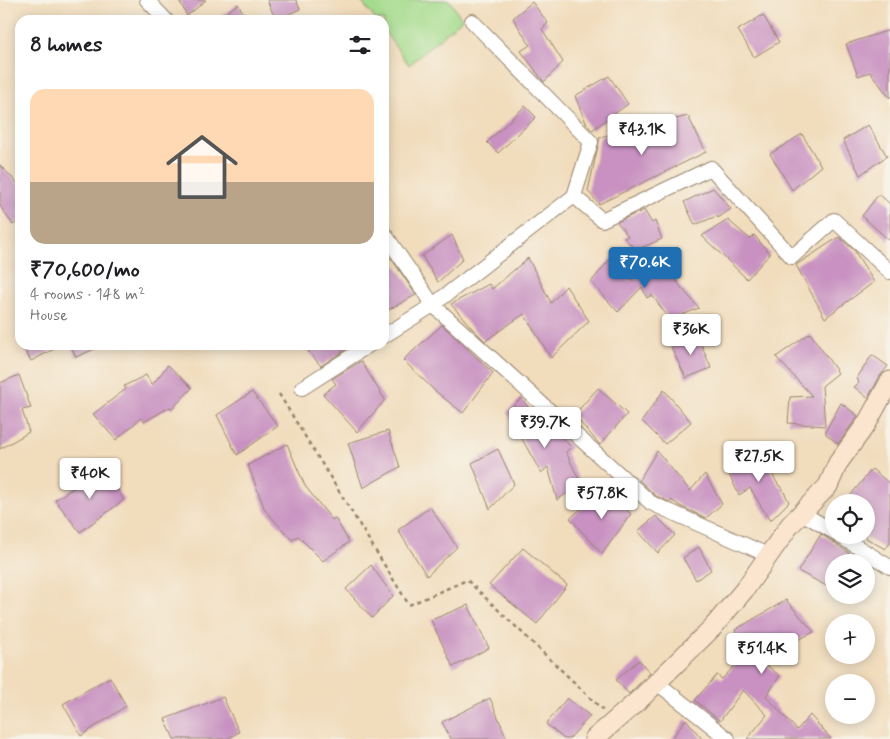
<!DOCTYPE html>
<html lang="en">
<head>
<meta charset="utf-8">
<style>
	body { margin:0; font-family:Mynerve,sans-serif; background:#f2f2f2; color:#202124; height:100vh; display:flex; flex-direction:column; font-size:19px; white-space:nowrap }
	* { box-sizing:border-box; margin:0 }
	p { font-size:16px; color:#757577 }
	.icon { flex:none; width:28px; height:28px; fill:none; stroke:currentColor; stroke-width:2; stroke-linecap:round; stroke-linejoin:round }
	.map { position:relative; flex:1; overflow:hidden }
	.side { position:absolute; left:15px; top:15px; width:374px; height:335px; display:flex; flex-direction:column; background:#fff; border-radius:15px; box-shadow:0 2px 12px #0003 }
	.side>* { flex:none }
	.controls { position:absolute; left:825px; top:494px; display:grid; gap:10px }
	.controls a { display:grid; place-items:center; width:50px; height:50px; border-radius:50%; background:#fff; box-shadow:0 2px 12px #0003; font-size:25px }
	.price { position:absolute; translate:-50% -42px; padding:0 11px; border-radius:5px; background:#fff; color:#222; font-size:16px; line-height:32px; filter:drop-shadow(0 1px 2px #0008) }
	.price::after { content:''; position:absolute; left:50%; top:30px; width:15px; height:11px; margin-left:-8px; background:inherit; clip-path:polygon(0 0,100% 0,50% 100%) }
	.price.active { background:#1f6fb2; color:#fff }
	ul { padding:0; list-style:none }
	li { display:grid; align-content:center; gap:10px; height:265px; padding:0 15px }
	li+li { border-top:1px solid #e0e0e0 }
	li span { display:grid; place-items:center; height:155px; border-radius:15px; color:#555 }
	li>.icon { margin-inline-start:auto }
	span .icon { width:90px; height:90px; fill:#fffc; stroke-width:1 }
	li b { font-size:21px }
	h2 { display:flex; justify-content:space-between; align-items:center; height:60px; padding:0 15px; font-size:21px }
	.map>svg:first-child { display:block }
	.green { fill:#a4dc8d; stroke:#708356 }
	.building { fill:#c891c1 }
	.lines { fill:none; stroke-linecap:round; stroke-linejoin:round }
	.street-casing { stroke:#96836c; stroke-width:16 }
	.secondary-casing { stroke:#96836c; stroke-width:21 }
	.path { stroke:#96836c; stroke-width:2.5; stroke-dasharray:4 4; stroke-linecap:butt }
	.street { stroke:#fff; stroke-width:14 }
	.secondary { stroke:#fbe5cf; stroke-width:19 }
</style>
</head>
<body>
<div class="map">
<svg width="890" height="739" viewBox="0 0 890 739">
	<rect width="100%" height="100%" fill="#f7f3e8"/>
	<filter id="ink" filterUnits="userSpaceOnUse"><feTurbulence type="fractalNoise" baseFrequency=".02" numOctaves="2"/><feDisplacementMap in="SourceGraphic" scale="10" xChannelSelector="R" yChannelSelector="G"/><feConvolveMatrix kernelMatrix="1 2 1 2 8 2 1 2 1" color-interpolation-filters="sRGB"/></filter>
	<filter id="wash" filterUnits="userSpaceOnUse"><feTurbulence type="fractalNoise" baseFrequency=".0096" numOctaves="4" result="noise"/><feDisplacementMap in="SourceGraphic" scale="20" xChannelSelector="R" yChannelSelector="G"/><feGaussianBlur stdDeviation="1.12" result="paint"/><feColorMatrix in="noise" values="0 0 0 0 0 0 0 0 0 0 0 0 0 0 0 0 0 1.4 0 .05"/><feComposite in="paint" operator="in"/></filter>
	<g filter="url(#wash)">
		<rect width="100%" height="100%" fill="#f1dcbb"/>
		<!-- green -->
		<polygon class="green" points="360,0 449,0 462,19 409,65 384,31 384,20 376,20"/>
		<g id="blocks">
			<!-- building -->
			<g class="building">
				<polygon points="179,0 206,0 187,16"/>
				<polygon points="267,0 296,0 300,9 276,20"/>
				<polygon points="532,2 548,23 542,29 563,62 544,82 521,51 530,45 513,18"/>
				<polygon points="238,4 247,20 215,20"/>
				<polygon points="763,15 779,42 754,57 738,30"/>
				<polygon points="890,30 890,98 870,72 858,76 846,44"/>
				<polygon points="609,76 628,104 592,130 587,125 575,96"/>
				<polygon points="525,106 536,117 498,153 487,142"/>
				<polygon points="688,116 706,152 599,204 588,191 600,137"/>
				<polygon points="868,125 887,156 860,175 843,140"/>
				<polygon points="802,134 821,166 792,190 770,154"/>
				<polygon points="0,165 20,186 20,219 13,225 0,206"/>
				<polygon points="713,188 731,209 718,218 717,216 695,225 684,202"/>
				<polygon points="879,194 890,204 890,241 862,216"/>
				<polygon points="644,210 652,223 655,221 662,239 636,250 624,238 628,236 617,222"/>
				<polygon points="728,220 750,239 754,235 770,254 747,279 702,236"/>
				<polygon points="452,235 463,259 438,282 422,256"/>
				<polygon points="839,237 854,250 874,282 825,318 796,265"/>
				<polygon points="391,258 416,295 384,312 384,262"/>
				<polygon points="528,258 551,303 566,286 589,321 551,358 524,314 485,341 470,326 451,304 489,284 492,289"/>
				<polygon points="611,258 629,281 664,260 680,286 699,308 670,320 652,295 647,298 642,287 618,312 591,282"/>
				<polygon points="442,325 493,373 463,413 435,391 403,360"/>
				<polygon points="810,333 838,373 822,386 825,426 788,423 790,397 812,396 776,357"/>
				<polygon points="697,334 711,368 686,378 671,347"/>
				<polygon points="22,345 62,345 31,361"/>
				<polygon points="70,345 104,345 76,357"/>
				<polygon points="303,345 351,345 351,346 321,366"/>
				<polygon points="872,355 888,366 880,376 868,398 854,387 859,383 857,378"/>
				<polygon points="361,361 385,400 357,432 323,394 336,384 332,379"/>
				<polygon points="168,365 192,388 172,409 170,407 144,422 141,418 116,440 93,414 126,389 124,386 146,375 152,385"/>
				<polygon points="19,375 31,408 22,410 29,432 0,449 0,383"/>
				<polygon points="598,388 627,414 600,445 574,415"/>
				<polygon points="664,390 691,422 665,444 642,421"/>
				<polygon points="252,392 278,426 237,455 217,415"/>
				<polygon points="521,398 543,426 547,423 571,447 566,452 581,484 557,500 548,467 541,473 507,412"/>
				<polygon points="841,403 858,416 838,444 826,434 826,430"/>
				<polygon points="388,431 400,467 363,488 348,443"/>
				<polygon points="287,444 305,486 332,520 335,518 349,542 323,561 298,536 292,540 265,510 248,465"/>
				<polygon points="498,449 514,484 490,509 472,463"/>
				<polygon points="758,449 779,486 781,486 789,502 770,521 750,488 739,495 726,468"/>
				<polygon points="657,451 690,491 705,474 722,504 706,518 680,506 671,500 670,502 656,496 639,480"/>
				<polygon points="104,468 124,500 80,532 55,500"/>
				<polygon points="872,469 890,484 890,543 885,549 866,538 866,502 845,502"/>
				<polygon points="606,489 631,514 602,554 570,518"/>
				<polygon points="430,507 457,547 427,576 398,530"/>
				<polygon points="656,516 675,535 658,553 638,531"/>
				<polygon points="821,534 849,553 845,562 834,562 834,590 798,571"/>
				<polygon points="699,547 711,570 696,580 683,558"/>
				<polygon points="523,548 567,585 537,624 489,585"/>
				<polygon points="371,565 393,596 372,618 346,589"/>
				<polygon points="786,600 814,632 759,659 780,676 766,696 797,730 810,715 831,739 747,739 767,715 743,690 720,721 695,700 717,675 722,679 744,656 735,630"/>
				<polygon points="468,605 489,648 453,667 431,620"/>
				<polygon points="639,660 650,673 629,694 616,680"/>
				<polygon points="110,677 126,706 81,736 63,704"/>
				<polygon points="223,697 239,732 227,739 174,739 165,719"/>
				<polygon points="490,698 507,739 451,739 442,722"/>
				<polygon points="567,698 590,716 569,739 564,739 546,724"/>
				<polygon points="686,719 702,739 671,739"/>
			</g>
		</g>
	</g>
	<g filter="url(#ink)">
		<use href="#blocks" fill-opacity="0" stroke="#96836c" stroke-width="1"/>
		<g class="lines">
			<!-- street casing -->
			<g class="street-casing">
				<g id="street">
					<polyline points="147,0 166,20"/>
					<polyline points="574,196 602,220 711,168 792,257 834,220 890,272"/>
					<polyline points="384,233 433,305 574,196 591,142 472,21"/>
					<polyline points="384,336 433,305 651,503 768,555"/>
					<polyline points="302,388 369,345"/>
					<polyline points="802,513 834,532"/>
					<polyline points="838,535 890,567"/>
					<polyline points="656,682 728,739"/>
				</g>
			</g>
			<!-- secondary casing -->
			<g class="secondary-casing">
				<polyline id="secondary" points="594,739 641,698 713,627 745,589 790,525 828,486 838,463 867,423 890,381"/>
			</g>
			<!-- path -->
			<polyline class="path" points="279,394 409,605 467,580 603,710"/>
			<!-- street -->
			<use href="#street" class="street"/>
			<!-- secondary -->
			<use href="#secondary" class="secondary"/>
		</g>
	</g>
</svg>
<div class="controls">
<a><svg class="icon" aria-label="locate" viewBox="0 0 24 24"><circle cx="12" cy="12" r="6"/><path d="M12 2v4M12 18v4M2 12h4M18 12h4"/></svg></a>
<a><svg class="icon" aria-label="layers" viewBox="0 0 24 24"><path d="M12 4l9 5-9 5-9-5zM3 14l9 5 9-5"/></svg></a>
<a>+</a>
<a>−</a>
</div>
<b class="price" style="left:642px;top:156px">₹43.1K</b>
<b class="price active" style="left:645px;top:289px">₹70.6K</b>
<b class="price" style="left:691px;top:356px">₹36K</b>
<b class="price" style="left:545px;top:449px">₹39.7K</b>
<b class="price" style="left:759px;top:483px">₹27.5K</b>
<b class="price" style="left:90px;top:500px">₹40K</b>
<b class="price" style="left:602px;top:520px">₹57.8K</b>
<b class="price" style="left:762px;top:675px">₹51.4K</b>
<section class="side">
<h2>8 homes<svg class="icon" aria-label="filters" viewBox="0 0 24 24"><path d="M4 7h16M4 17h16"/><circle cx="9" cy="7" r="2"/><circle cx="15" cy="17" r="2"/></svg></h2>
<ul>
<li><span style="background:linear-gradient(#ffd9b3 60%,#b9a48a 0)"><svg class="icon" aria-label="home" viewBox="0 0 24 24"><path d="M3 11l9-7 9 7M6 9v11h12V9"/></svg></span><div><b>₹70,600/mo</b><p>4 rooms · 148 m²</p><p>House</p></div></li>
</ul>
</section>
</div>
</body>
</html>
